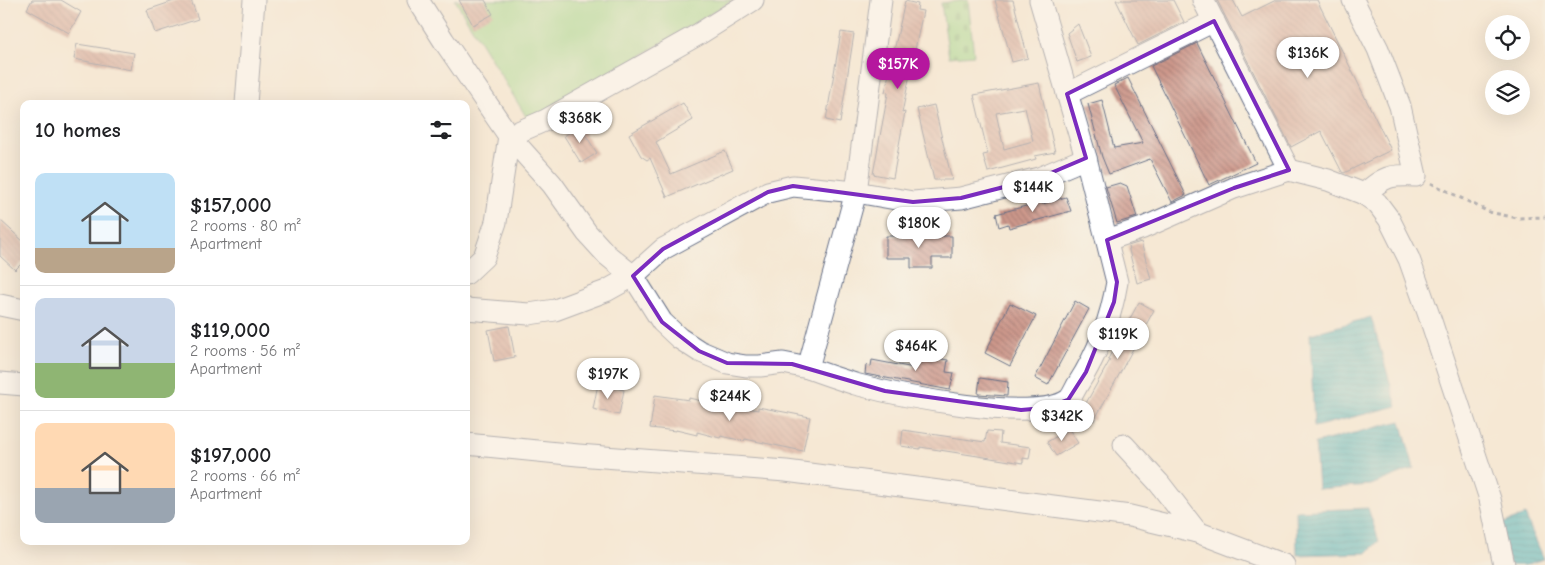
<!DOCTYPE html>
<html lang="en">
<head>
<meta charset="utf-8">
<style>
	body { margin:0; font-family:"Comic Neue",sans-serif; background:#f2f2f2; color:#202124; height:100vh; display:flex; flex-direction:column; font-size:19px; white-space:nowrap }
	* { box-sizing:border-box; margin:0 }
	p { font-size:16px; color:#757577 }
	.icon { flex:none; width:28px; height:28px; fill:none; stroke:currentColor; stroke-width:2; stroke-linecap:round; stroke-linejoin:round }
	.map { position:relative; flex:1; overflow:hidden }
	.details { position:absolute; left:20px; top:100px; width:450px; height:445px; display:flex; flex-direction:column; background:#fff; border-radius:10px; box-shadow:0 5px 20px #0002 }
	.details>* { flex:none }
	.buttons { position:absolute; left:1485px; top:15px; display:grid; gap:10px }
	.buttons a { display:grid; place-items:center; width:45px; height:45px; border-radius:50%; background:#fff; box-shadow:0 5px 20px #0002; font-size:25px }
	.price { position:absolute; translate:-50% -42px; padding:0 11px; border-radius:18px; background:#fff; color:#222; font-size:16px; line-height:32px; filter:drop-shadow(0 1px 2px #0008) }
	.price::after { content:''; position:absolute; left:50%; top:30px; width:15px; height:11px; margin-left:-8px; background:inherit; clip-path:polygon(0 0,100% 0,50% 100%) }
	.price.active { background:#b5179e; color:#fff }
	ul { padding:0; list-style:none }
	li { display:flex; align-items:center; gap:15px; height:125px; padding:0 15px }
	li+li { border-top:1px solid #e0e0e0 }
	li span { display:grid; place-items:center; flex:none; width:140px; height:100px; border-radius:10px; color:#555 }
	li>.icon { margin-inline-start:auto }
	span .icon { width:60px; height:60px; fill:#fffc; stroke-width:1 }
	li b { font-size:21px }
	h2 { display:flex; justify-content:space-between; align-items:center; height:60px; padding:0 15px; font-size:21px }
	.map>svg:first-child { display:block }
	.cemetery { fill:url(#cemetery-stones); stroke:#5c8474 }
	.garden { fill:#9ed88b; stroke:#5c8474 }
	.water { fill:url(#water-rules); stroke:#2f708e }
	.building { fill:url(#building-back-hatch); fill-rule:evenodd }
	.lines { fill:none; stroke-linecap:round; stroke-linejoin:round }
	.minor-casing { stroke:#677087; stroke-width:23 }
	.path { stroke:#677087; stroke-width:3; stroke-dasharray:4 4; stroke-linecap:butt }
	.minor { stroke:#fff; stroke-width:21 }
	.marked { fill:none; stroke:#7b2cbf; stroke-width:4; stroke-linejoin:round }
</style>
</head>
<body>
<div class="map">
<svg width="1545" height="565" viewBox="0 0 1545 565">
	<defs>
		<pattern id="cemetery-stones" width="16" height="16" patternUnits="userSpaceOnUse" patternTransform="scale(1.25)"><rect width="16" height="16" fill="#9ed88b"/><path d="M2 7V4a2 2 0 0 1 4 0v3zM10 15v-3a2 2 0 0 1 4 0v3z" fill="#88ba7a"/></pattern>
		<pattern id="water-rules" width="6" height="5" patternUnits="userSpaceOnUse" patternTransform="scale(1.25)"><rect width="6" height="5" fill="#43b2bd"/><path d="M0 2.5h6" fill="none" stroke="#37919d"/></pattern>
		<pattern id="building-back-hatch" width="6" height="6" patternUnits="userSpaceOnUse" patternTransform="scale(1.25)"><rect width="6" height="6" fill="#cd988b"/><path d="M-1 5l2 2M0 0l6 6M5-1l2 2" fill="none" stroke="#a67c75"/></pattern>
	</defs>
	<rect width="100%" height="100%" fill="#f7f3e8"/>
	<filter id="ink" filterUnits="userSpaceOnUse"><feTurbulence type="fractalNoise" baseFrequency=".02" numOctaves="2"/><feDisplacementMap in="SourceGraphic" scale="10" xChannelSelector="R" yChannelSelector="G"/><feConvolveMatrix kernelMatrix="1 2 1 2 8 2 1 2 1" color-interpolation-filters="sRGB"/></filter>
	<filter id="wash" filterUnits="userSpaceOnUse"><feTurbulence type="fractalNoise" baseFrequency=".0096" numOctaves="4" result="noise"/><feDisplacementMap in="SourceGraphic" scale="20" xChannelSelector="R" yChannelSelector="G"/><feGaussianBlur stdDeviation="1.12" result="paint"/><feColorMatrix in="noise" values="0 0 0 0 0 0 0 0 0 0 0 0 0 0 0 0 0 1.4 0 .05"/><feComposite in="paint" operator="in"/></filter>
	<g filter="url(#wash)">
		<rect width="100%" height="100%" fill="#f5e8d4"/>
		<!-- cemetery -->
		<polygon class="cemetery" points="968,0 974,55 949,57 941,3"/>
		<!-- garden -->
		<polygon class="garden" points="455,0 733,0 530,123"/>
		<!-- water -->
		<g class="water">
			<polygon points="1371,317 1397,406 1314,427 1310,334"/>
			<polygon points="1401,421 1414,468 1371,485 1318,489 1315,443"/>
			<polygon points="1368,508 1379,541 1367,553 1297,555 1296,511"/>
			<polygon points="1525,515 1544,559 1525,565 1510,565 1499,525"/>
		</g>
		<g id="blocks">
			<!-- building -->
			<g class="building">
				<polygon points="32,0 61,0 81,12 69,33 27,9"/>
				<polygon points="177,0 191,0 198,19 155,33 147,10"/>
				<polygon points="459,0 485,0 493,14 473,25"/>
				<polygon points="995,0 1013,0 1028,58 1012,62"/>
				<polygon points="1116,0 1173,0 1184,22 1138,45"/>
				<polygon points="1217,0 1233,0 1242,17 1276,0 1317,0 1391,150 1344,173 1342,172 1321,131 1291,147"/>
				<polygon points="905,1 918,4 917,10 923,11 902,113 905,112 893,178 873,174 888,93 885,92"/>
				<polygon points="1078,24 1091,57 1077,62 1067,33"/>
				<polygon points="841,32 854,34 840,123 826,120"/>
				<polygon points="1197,43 1256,163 1209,185 1151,66"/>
				<polygon points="77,44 134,53 131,70 74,59"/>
				<polygon points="1128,78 1186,195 1172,202 1150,159 1109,174 1102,157 1088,104 1102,100 1114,148 1143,143 1114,85"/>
				<path d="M1039,83L1055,152L1035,156L1036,159L988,172L983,155L988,154L974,95ZM1025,108L1033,141L1004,149L996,113Z"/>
				<polygon points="683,103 693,120 656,142 671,174 725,151 733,169 667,197 650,158 647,160 641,156 629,134"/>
				<polygon points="934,105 952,180 934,180 917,109"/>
				<polygon points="580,126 597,153 581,163 564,136"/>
				<polygon points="1120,183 1127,186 1137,217 1117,223 1106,187"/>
				<polygon points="1066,197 1071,211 1009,228 1008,224 999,227 996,214 1041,202 1042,204"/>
				<polygon points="0,220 24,242 24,261 15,270 0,256"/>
				<polygon points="886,236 952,236 952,258 932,258 932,268 911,268 911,258 886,258"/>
				<polygon points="1141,242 1151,279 1137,283 1128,246"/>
				<polygon points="1075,301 1089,309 1048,385 1035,378"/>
				<polygon points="1139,302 1154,310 1094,421 1080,414 1110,360 1108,359"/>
				<polygon points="1010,303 1036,316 1010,366 985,353"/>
				<polygon points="509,326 515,357 494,361 488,330"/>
				<polygon points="915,355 948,360 946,372 954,373 950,390 865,374 866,365 871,366 872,360 914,368"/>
				<polygon points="980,378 1008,382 1007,396 978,394"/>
				<polygon points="598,384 624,390 619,415 593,409"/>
				<polygon points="655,395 689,400 689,398 714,404 715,402 758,410 758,407 810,417 803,451 745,439 744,441 721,436 720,438 697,432 697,435 676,430 676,431 650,428"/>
				<polygon points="1069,429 1078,443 1056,456 1047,442"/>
				<polygon points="903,430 985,442 987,431 1001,432 1000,443 1031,447 1029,459 1023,458 1023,463 920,447 920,449 901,446"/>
			</g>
		</g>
	</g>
	<g filter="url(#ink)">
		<use href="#blocks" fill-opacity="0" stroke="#677087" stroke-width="1"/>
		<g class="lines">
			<!-- minor casing -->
			<g class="minor-casing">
				<g id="minor">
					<polyline points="418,0 444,41 509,136 496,222 484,257 466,274"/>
					<polyline points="753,0 699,34 546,120 509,136 552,184 587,233 607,255 633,276 662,322 679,338 699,351 727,363 746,366 760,366 783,363 808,368"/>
					<path d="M881,0L856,192L808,368C824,374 839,379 855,384C896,395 1034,424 1068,400C1072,397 1075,389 1078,384C1098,353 1111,318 1117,282L1086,158L1040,0"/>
					<polyline points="1203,0 1289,170"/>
					<path d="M1353,0L1378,49L1400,106L1416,176C1388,175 1386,176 1364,194"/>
					<polyline points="1067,94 1214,21"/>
					<polyline points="246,104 254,0"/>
					<polyline points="1107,240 1143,228 1234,188 1289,170 1328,180 1364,194 1377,203 1389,219 1409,259 1431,321 1490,499 1504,565"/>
					<polyline points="0,305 24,310"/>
					<polyline points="466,309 529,314 555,310 606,291 633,276 663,249 768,192 793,186 856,192 913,202 961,198 1039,178 1086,158"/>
					<polyline points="0,383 24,385"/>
					<polyline points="466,444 578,455 786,471 1130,516 1197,532 1284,565"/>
					<polyline points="1124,445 1159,483 1197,532"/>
				</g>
			</g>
			<!-- path -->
			<polyline class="path" points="1431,183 1489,212 1517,218 1545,217"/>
			<!-- minor -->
			<use href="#minor" class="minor"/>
		</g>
	</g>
	<!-- marked area -->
	<path d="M0 0H1545V565H0ZM1214,21L1289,170L1234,188L1107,240L1117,282L1114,302L1086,372L1068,400L1045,408L1021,410L885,391L792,364L727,363L699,351L662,322L633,276L663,249L768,192L793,186L913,202L961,198L1039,178L1086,158L1067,94Z" fill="#f5e8d4" fill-opacity=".55" fill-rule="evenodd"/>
	<path class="marked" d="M1214,21L1289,170L1234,188L1107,240L1117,282L1114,302L1086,372L1068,400L1045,408L1021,410L885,391L792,364L727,363L699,351L662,322L633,276L663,249L768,192L793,186L913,202L961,198L1039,178L1086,158L1067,94Z"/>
</svg>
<div class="buttons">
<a><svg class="icon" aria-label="locate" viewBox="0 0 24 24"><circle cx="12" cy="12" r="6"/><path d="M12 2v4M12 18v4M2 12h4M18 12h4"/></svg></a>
<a><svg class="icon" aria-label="layers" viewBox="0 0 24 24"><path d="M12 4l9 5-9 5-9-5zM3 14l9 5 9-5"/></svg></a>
</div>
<b class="price" style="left:1308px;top:79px">$136K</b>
<b class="price active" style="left:898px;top:90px">$157K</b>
<b class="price" style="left:580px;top:144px">$368K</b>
<b class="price" style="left:1033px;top:213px">$144K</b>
<b class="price" style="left:919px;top:249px">$180K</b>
<b class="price" style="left:1118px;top:360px">$119K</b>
<b class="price" style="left:916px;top:372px">$464K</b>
<b class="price" style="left:608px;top:400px">$197K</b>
<b class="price" style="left:730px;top:422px">$244K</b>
<b class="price" style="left:1062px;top:442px">$342K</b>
<section class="details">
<h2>10 homes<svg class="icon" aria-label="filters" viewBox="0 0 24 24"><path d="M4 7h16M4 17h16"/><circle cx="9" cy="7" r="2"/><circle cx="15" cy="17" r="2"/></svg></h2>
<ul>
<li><span style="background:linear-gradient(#bfe0f5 75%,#b9a48a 0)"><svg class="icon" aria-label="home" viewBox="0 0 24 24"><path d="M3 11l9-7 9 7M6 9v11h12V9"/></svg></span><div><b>$157,000</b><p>2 rooms · 80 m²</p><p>Apartment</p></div></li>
<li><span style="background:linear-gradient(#c9d6e8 65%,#8fb573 0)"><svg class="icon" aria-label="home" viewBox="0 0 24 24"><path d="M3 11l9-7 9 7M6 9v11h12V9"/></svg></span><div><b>$119,000</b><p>2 rooms · 56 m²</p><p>Apartment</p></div></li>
<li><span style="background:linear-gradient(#ffd9b3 65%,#9aa5b1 0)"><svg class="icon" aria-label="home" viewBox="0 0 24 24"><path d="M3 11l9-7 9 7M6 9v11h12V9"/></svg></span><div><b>$197,000</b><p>2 rooms · 66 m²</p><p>Apartment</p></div></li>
</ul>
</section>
</div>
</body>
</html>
